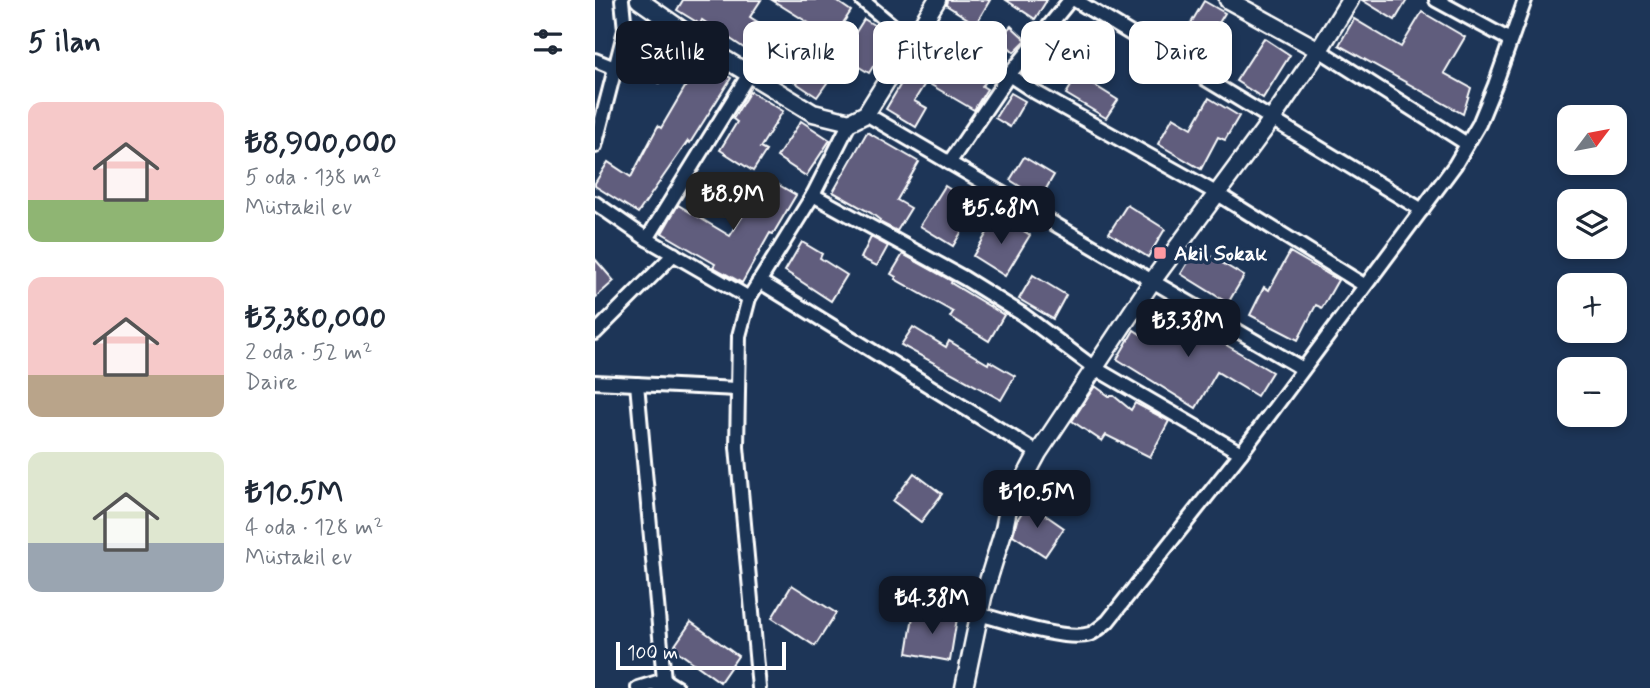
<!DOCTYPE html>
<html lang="tr">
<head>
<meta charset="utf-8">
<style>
	body { margin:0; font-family:Mynerve,sans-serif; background:#f2f2f3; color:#1f2937; height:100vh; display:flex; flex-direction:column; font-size:26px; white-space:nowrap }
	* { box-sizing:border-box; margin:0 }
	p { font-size:23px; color:#747a83 }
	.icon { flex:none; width:38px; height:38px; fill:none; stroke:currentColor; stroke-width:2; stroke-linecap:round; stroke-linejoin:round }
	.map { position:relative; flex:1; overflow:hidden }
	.details { display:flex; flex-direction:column; background:#fff; width:595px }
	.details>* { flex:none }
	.banner { position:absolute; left:21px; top:21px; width:665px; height:63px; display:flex; gap:14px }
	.needle { width:46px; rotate:58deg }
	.controls { position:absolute; left:962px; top:105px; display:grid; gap:14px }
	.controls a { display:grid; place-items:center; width:70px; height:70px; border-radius:14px; background:#fff; box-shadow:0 4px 10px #0003; font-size:35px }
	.scale { position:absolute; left:21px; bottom:18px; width:170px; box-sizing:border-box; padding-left:7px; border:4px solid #fff; border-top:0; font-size:19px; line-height:24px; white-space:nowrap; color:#fff; -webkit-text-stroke:5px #1d3557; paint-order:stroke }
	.price { position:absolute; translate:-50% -60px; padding:0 16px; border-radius:14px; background:#111827; color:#fff; font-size:23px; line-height:46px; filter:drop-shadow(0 2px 4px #0008) }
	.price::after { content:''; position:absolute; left:50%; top:42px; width:21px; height:16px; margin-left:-10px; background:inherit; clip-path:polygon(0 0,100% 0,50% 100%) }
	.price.current { background:#222; color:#fff }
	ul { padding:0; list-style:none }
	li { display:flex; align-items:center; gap:21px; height:175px; padding:0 28px }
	li span { display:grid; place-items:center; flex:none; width:196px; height:140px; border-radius:14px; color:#555 }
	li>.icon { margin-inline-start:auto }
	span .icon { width:84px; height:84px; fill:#fffc; stroke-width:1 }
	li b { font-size:30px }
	h2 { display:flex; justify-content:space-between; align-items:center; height:84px; padding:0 28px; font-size:30px }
	.pill { padding:0 24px; border-radius:14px; background:#fff; box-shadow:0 4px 10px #0003; font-size:24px; line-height:63px }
	.pill.current { background:#111827; color:#fff }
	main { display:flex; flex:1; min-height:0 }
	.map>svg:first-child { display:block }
	.building { fill:#605d7d; stroke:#fff; stroke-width:2 }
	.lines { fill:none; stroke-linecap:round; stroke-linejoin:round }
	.minor-casing { stroke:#fff; stroke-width:18 }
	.tertiary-casing { stroke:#fff; stroke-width:21 }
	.minor { stroke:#1d3557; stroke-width:12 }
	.tertiary { stroke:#1d3557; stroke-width:16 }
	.poi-dot { fill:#ff9aa2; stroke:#1d3557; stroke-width:2.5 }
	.labels { text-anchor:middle; stroke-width:7; stroke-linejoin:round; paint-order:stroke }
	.poi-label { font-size:21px; font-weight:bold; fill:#fff; stroke:#1d3557; text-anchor:start }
</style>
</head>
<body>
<main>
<section class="details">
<h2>5 ilan<svg class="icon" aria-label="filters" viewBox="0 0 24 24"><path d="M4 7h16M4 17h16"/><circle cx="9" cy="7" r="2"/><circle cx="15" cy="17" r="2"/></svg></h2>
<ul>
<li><span style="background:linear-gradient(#f6c9c9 70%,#8fb573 0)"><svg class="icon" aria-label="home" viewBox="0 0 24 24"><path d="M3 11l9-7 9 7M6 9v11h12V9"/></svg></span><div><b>₺8,900,000</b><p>5 oda · 138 m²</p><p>Müstakil ev</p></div></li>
<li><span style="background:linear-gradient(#f6c9c9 70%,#b9a48a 0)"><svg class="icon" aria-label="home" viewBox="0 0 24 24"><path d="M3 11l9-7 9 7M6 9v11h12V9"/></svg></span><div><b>₺3,380,000</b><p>2 oda · 52 m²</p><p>Daire</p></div></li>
<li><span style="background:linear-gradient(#dfe7d0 65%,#9aa5b1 0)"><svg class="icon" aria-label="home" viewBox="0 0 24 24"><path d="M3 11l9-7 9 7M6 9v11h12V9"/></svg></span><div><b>₺10.5M</b><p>4 oda · 128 m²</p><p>Müstakil ev</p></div></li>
</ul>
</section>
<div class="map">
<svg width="1055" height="688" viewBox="0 0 1055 688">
	<rect width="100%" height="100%" fill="#1d3557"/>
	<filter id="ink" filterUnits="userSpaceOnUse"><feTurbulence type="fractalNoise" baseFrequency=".0143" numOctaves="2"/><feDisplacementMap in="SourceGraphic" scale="14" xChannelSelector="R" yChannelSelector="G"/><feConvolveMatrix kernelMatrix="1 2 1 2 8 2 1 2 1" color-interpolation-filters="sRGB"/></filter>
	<g filter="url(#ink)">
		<!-- building -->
		<g class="building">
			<polygon points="88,0 166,0 155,17 199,45 202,41 219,52 215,57 239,73 222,97 107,20 105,24 82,10"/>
			<polygon points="177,0 240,0 256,11 236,41 215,28 217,25"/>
			<polygon points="352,0 395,0 381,24 351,5"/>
			<polygon points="411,0 452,0 440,19"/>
			<polygon points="767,0 812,0 800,20"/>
			<polygon points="609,1 630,13 606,52 586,40"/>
			<polygon points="827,12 870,37 849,73 876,88 868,114 744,45 759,19 806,47"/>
			<polygon points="269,19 297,36 274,73 246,56"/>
			<polygon points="56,25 88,44 85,48 136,78 95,143 93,141 43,213 0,186 0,183 13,162 36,177 63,126 66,128 93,82 72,70 64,83 32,64"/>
			<polygon points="416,26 431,40 419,52 404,38"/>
			<polygon points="669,38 695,55 668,98 641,81"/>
			<polygon points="455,39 477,50 461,79 434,65"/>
			<polygon points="326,50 368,76 391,52 406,66 387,86 392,89 379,110 331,82 319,101 332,108 321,127 291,109"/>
			<polygon points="483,75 523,100 511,118 471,94"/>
			<polygon points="155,91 188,111 165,148 171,151 158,171 125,150 142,122 138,119"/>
			<polygon points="416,93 430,101 415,127 400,118"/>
			<polygon points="614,98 644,116 630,140 623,137 606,169 563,144 578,117 597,128"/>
			<polygon points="206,121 235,140 211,176 182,157"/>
			<polygon points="272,132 324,162 302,200 316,208 302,231 284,222 285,220 276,213 238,192"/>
			<polygon points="429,157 459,175 445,199 415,180"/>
			<polygon points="172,178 201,195 178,234 175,233 147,283 118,267 120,264 67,233 83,205 135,236"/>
			<polygon points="350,186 382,206 358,246 325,226"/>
			<polygon points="532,205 570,229 553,257 514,233"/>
			<polygon points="403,215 435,235 410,276 378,256"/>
			<polygon points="276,237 293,246 282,266 266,258"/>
			<polygon points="207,242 227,254 225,258 252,275 236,301 190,271"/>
			<polygon points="602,248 649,276 633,303 586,274"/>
			<polygon points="695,252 743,280 727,308 721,305 703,340 655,315 669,287 674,290"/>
			<polygon points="308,254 357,281 356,283 409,315 394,341 355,317 358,312 300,279 301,277 296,274"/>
			<polygon points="0,259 19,281 0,298"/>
			<polygon points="438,275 471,295 458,319 424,299"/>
			<polygon points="565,306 677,372 662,396 622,372 601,408 522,359 539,330 547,335"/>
			<polygon points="318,327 351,347 354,341 393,364 394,361 420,376 406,400 306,345"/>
			<polygon points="500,386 514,396 519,396 536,410 540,403 574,421 555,457 511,435 507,441 477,421"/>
			<polygon points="319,473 347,494 326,522 298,501"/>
			<polygon points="433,503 469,528 450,556 418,535 422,520"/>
			<polygon points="197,585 241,613 220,646 177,618"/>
			<polygon points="319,610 362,618 355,661 312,653"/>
			<polygon points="96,622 143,656 125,682 78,648"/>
		</g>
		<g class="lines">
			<!-- minor casing -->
			<g class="minor-casing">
				<g id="minor">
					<polyline points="267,0 316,41"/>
					<polyline points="480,0 827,210"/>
					<polyline points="841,0 915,40"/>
					<polyline points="724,50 872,144"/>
					<polyline points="0,60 22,69"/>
					<polyline points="414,75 440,92 621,193 769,285"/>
					<polyline points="271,114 708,369"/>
					<polyline points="0,146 30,30 27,0"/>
					<polyline points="354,163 414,75 475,0"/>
					<polyline points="218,195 369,278 427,314 498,367 646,453"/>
					<polyline points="0,203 52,239 154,298"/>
					<polyline points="52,239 154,74"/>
					<polyline points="164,281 443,453"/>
					<polyline points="0,333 79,254"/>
					<polyline points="0,382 142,389"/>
					<polyline points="42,384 69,680 65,688"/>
					<path d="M384,614C409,621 472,642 495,634C502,631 507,626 513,621L646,453L860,165L884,124L900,85L930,0"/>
					<polyline points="43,688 69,680 82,688"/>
					<polyline points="164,688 142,447 144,336 154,298 218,195 255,122"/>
				</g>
			</g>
			<!-- tertiary casing -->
			<g class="tertiary-casing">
				<g id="tertiary">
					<polyline points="44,0 123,55 218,113 255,122 271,114 342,0"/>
					<polyline points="633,0 724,50"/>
					<polyline points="369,688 388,597 409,529 413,509 443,453 558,280 677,119 724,50 755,0"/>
				</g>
			</g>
			<!-- minor -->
			<use href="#minor" class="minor"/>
			<!-- tertiary -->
			<use href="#tertiary" class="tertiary"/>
		</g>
	</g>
	<!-- markers -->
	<rect class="poi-dot" x="558" y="246" width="14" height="14" rx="3.5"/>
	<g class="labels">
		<!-- poi labels -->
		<g class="poi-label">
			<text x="579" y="260">Akil Sokak</text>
		</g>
	</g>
</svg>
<div class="controls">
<a><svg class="needle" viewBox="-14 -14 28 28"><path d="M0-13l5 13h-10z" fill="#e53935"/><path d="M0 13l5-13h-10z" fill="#747a83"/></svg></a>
<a><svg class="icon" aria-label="layers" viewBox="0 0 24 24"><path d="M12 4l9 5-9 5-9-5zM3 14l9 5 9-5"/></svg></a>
<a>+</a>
<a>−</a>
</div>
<div class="scale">100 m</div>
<b class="price current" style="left:138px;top:232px">₺8.9M</b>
<b class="price" style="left:406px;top:246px">₺5.68M</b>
<b class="price" style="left:593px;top:359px">₺3.38M</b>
<b class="price" style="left:442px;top:530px">₺10.5M</b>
<b class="price" style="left:337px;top:636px">₺4.38M</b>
<div class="banner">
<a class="pill current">Satılık</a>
<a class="pill">Kiralık</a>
<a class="pill">Filtreler</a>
<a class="pill">Yeni</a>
<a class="pill">Daire</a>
</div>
</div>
</main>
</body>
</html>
